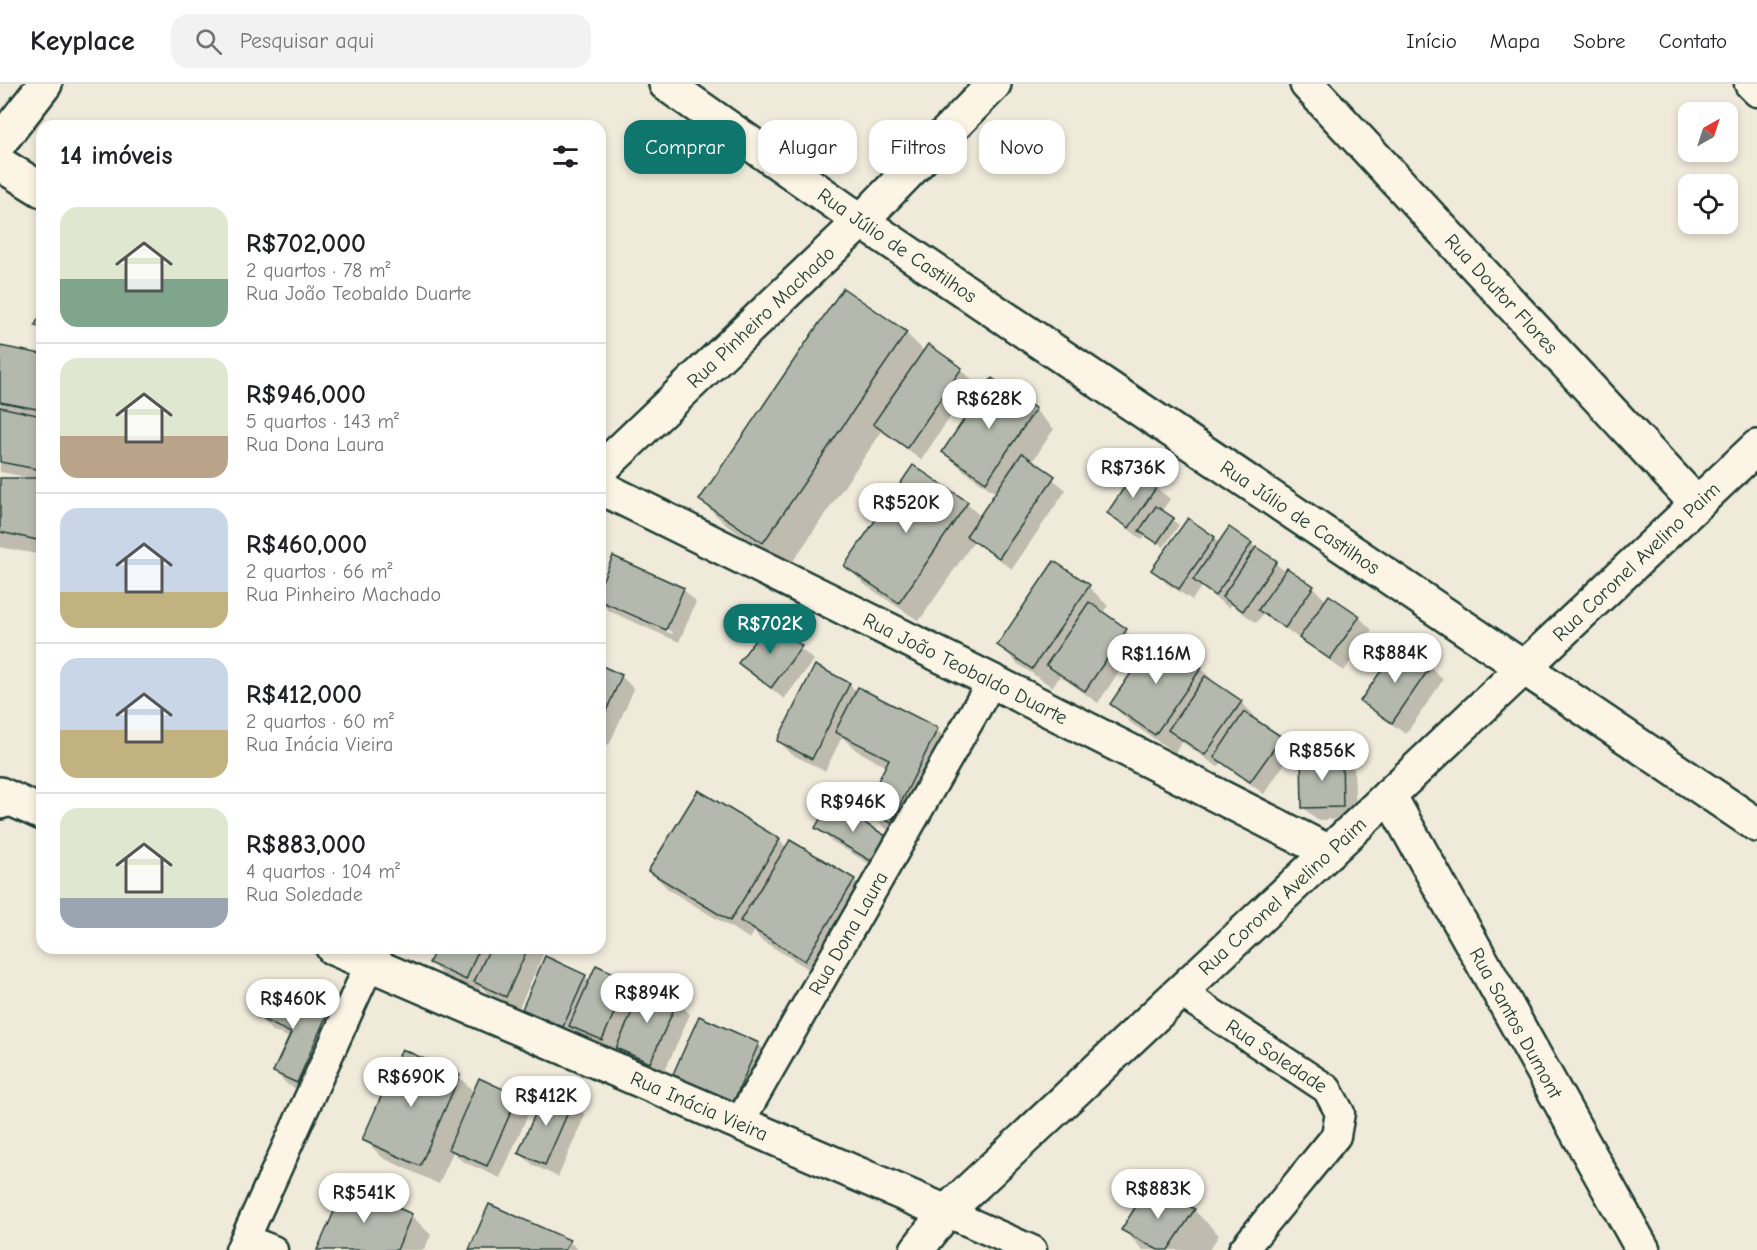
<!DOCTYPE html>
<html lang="pt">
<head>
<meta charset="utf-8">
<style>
	body { margin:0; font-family:"Comic Neue",sans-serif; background:#f2f2f2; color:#202124; height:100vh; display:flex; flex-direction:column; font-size:22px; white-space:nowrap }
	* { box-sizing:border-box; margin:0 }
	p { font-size:20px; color:#757577 }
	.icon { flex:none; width:33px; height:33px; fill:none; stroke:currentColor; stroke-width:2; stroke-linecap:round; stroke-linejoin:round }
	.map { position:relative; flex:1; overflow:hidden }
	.side { position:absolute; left:36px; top:36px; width:570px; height:834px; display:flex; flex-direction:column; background:#fff; border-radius:18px; box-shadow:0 3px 9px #0003 }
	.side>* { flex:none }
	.hud { position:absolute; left:624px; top:36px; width:570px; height:54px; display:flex; gap:12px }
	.needle { width:39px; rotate:39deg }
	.buttons { position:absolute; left:1678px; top:18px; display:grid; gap:12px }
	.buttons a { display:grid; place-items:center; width:60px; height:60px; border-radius:12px; background:#fff; box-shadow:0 3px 9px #0003; font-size:30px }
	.price { position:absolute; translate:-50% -51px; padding:0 14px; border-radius:21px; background:#fff; color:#222; font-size:20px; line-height:39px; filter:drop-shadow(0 2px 3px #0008) }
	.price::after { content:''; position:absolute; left:50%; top:36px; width:18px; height:14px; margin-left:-9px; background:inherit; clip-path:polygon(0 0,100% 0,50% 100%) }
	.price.current { background:#0f766e; color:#fff }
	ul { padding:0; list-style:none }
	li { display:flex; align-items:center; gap:18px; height:150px; padding:0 24px }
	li+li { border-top:2px solid #e0e0e0 }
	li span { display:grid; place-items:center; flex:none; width:168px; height:120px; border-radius:18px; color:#555 }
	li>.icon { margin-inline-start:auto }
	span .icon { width:72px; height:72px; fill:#fffc; stroke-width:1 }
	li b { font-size:26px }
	h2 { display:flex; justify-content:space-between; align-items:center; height:72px; padding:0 24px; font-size:26px }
	.tag { padding:0 21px; border-radius:18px; background:#fff; box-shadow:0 3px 9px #0003; font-size:21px; line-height:54px }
	.tag.current { background:#0f766e; color:#fff }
	header { display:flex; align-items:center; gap:36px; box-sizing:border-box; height:84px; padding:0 30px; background:#fff; border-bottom:2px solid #e0e0e0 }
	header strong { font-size:28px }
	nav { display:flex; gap:33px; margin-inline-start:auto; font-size:21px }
	.search { width:420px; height:54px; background:#f2f2f2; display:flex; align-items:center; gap:15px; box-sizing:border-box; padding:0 21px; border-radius:18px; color:#757577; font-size:22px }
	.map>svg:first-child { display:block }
	.shadow { fill:#0003; fill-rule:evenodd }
	.building { fill:#b5b9ad; stroke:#1f3d34; stroke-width:1.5 }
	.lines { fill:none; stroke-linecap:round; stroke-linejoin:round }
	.minor-casing { stroke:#1f3d34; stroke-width:33 }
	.tertiary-casing { stroke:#1f3d34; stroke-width:38 }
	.secondary-casing { stroke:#1f3d34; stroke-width:38 }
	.minor { stroke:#fcf5e5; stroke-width:28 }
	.tertiary { stroke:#fcf5e5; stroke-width:33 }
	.secondary { stroke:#fcf5e5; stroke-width:33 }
	.labels { text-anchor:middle; stroke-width:6; stroke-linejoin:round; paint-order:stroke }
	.street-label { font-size:20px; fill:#1f3d34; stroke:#fcf5e5 }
</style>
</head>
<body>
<header>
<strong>Keyplace</strong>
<div class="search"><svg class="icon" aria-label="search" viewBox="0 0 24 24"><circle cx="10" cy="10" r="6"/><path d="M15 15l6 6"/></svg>Pesquisar aqui</div>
<nav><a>Início</a><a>Mapa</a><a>Sobre</a><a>Contato</a></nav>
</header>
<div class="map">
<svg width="1757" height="1166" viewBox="0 0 1757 1166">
	<rect width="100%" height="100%" fill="#efeada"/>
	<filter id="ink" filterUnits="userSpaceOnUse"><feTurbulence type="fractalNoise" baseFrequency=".0167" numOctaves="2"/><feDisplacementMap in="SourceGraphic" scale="12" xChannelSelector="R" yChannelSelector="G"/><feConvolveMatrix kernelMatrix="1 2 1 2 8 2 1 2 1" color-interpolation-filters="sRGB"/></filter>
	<g filter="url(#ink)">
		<!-- shadow -->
		<g class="shadow">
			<polygon points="844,207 906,249 925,268 961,285 974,298 921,376 882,347 789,483 726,441 701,416"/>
			<polygon points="0,263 42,272 42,471 0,463 0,395 32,394 0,388"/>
			<polygon points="1035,326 1054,345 1032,378 1066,406 1012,485 974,457 919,537 865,501 846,482 914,383 967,420 981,433 997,410 963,386 944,367"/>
			<polygon points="1137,388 1170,415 1161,428 1179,441 1164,463 1146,451 1142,456 1109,429"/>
			<polygon points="1214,454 1219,459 1251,460 1286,488 1313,503 1326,517 1359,533 1372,546 1344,587 1264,529 1256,539 1231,520 1229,524 1201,503 1192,516 1166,499 1153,486"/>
			<polygon points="1089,503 1108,522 1102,529 1139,558 1098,619 1060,592 1052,603 1018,580 999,561"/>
			<path d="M683,505L696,518L679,558L609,527L600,518V506ZM610,519L673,548L672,550L610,523Z"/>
			<polygon points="769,539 814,576 784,615 740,579"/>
			<polygon points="600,583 621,592 634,605 609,661 600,657"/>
			<polygon points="816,583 849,600 857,608 858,605 937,646 956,665 910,757 885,744 866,725 887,683 856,666 842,653 825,687 791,670 779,657"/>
			<polygon points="1430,583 1443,596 1406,650 1375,629 1362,616"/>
			<polygon points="1201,584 1220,604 1241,618 1254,631 1252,635 1281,654 1293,667 1264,710 1221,679 1218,683 1182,658 1175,669 1131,639 1111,620"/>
			<polygon points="1341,672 1354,685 1356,735 1317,736 1304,724"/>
			<polygon points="600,701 603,705 600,712"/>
			<polygon points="831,720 889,792 830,756 817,743"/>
			<polygon points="779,756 787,764 791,758 854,797 873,816 825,895 761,856 754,848 750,855 669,806 650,787"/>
			<polygon points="437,864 544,864 545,866 519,924 489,911 481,903 478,908 444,892 431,879"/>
			<polygon points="585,892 590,897 628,897 642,910 677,918 690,930 663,991 631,976 617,963 615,968 583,954 578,949 575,954 537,937 524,924"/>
			<polygon points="327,930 340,942 310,1011 288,1001 275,988 290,954 271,946 258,933"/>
			<polygon points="758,960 778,979 748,1046 689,1020"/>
			<polygon points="459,993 474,1008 517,1013 530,1026 500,1094 462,1077 453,1068 439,1100 383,1074 364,1055"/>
			<polygon points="547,1007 573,1018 585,1031 558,1093 533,1081 520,1069"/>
			<polygon points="347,1103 411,1131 431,1151 424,1166 319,1166"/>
			<polygon points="1194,1126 1219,1151 1209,1166 1143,1166 1123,1145"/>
			<polygon points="569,1157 578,1166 470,1166"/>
		</g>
		<!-- building -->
		<g class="building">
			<polygon points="843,204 907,248 763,459 699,416"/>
			<polygon points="42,228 42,245 35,241"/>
			<polygon points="928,260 962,284 907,364 873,340"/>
			<polygon points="0,262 42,270 42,326 0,318"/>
			<polygon points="992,294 1036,325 986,398 942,368"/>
			<polygon points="0,323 42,332 42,386 0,378"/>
			<polygon points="1022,369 1055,392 999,474 966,452"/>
			<polygon points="913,381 968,418 899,519 844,482"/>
			<polygon points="1136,386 1158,401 1129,444 1107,429"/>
			<polygon points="0,394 42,394 42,457 0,448"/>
			<polygon points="1156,422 1174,434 1157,459 1139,447"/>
			<polygon points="1188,434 1215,453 1179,505 1151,486"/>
			<polygon points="1229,443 1252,459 1215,512 1193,496"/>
			<polygon points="1256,463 1277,477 1243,527 1222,513"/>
			<polygon points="613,472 684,504 666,546 600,517 600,502"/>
			<polygon points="1054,477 1090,501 1032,585 997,561"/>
			<polygon points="1287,484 1314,502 1285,544 1258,526"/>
			<polygon points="1329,511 1360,532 1330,575 1299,554"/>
			<polygon points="1089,518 1127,545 1085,607 1046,581"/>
			<polygon points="769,537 802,562 771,604 738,579"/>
			<polygon points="1156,552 1202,583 1155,651 1110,620"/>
			<polygon points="1399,561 1431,582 1392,639 1360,617"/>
			<polygon points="600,581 622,591 600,641"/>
			<polygon points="815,581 850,599 812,675 777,657"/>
			<polygon points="1205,592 1242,617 1205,671 1168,646"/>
			<polygon points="858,603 938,644 891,739 864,725 889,675 835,648"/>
			<polygon points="1244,628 1282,653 1250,698 1214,673"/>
			<polygon points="1342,671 1343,723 1302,724 1301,672"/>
			<polygon points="698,706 780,755 730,837 648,787"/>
			<polygon points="830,718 891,755 876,780 815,744"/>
			<polygon points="790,756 855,795 805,877 740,837"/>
			<polygon points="436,864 479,864 466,896 429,879"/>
			<polygon points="490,864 528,864 506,913 474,898"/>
			<polygon points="545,872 586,891 563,943 522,925"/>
			<polygon points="596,881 629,896 602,956 569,942"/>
			<polygon points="644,901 678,916 650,979 616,964"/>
			<polygon points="270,903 328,928 297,999 273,988 291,949 257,933"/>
			<polygon points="699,932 759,959 729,1028 668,1001"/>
			<polygon points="402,965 460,991 420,1082 362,1056"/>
			<polygon points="479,994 518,1012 487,1082 448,1065"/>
			<polygon points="546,1005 573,1017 545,1081 518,1069"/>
			<polygon points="346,1101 412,1130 397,1166 317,1166"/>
			<polygon points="1148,1103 1195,1125 1168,1166 1158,1166 1121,1146"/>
			<polygon points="489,1120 570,1156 565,1166 469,1166"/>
		</g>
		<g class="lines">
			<!-- minor casing -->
			<g class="minor-casing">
				<g id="minor">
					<polyline points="1749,0 1757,8"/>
					<path id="s1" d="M1180,908L1327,1005L1340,1029L1336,1052L1243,1166"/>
					<path id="s2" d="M739,1039L992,597"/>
					<polyline points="946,1128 1032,1166"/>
					<polyline points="245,1155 273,1166"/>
					<polyline points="240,1166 377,864"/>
				</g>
			</g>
			<!-- tertiary casing -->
			<g class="tertiary-casing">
				<g id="tertiary">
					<polyline points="0,58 45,0"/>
					<path id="s3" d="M600,386L861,137L994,0"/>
					<polyline points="0,710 42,729"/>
					<path id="s4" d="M1389,711L1643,1166"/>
					<path id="s5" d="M333,864L946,1128"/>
					<polyline points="917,1166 946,1128 1329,768"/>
				</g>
			</g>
			<!-- secondary casing -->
			<g class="secondary-casing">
				<g id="secondary">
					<path id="s6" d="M666,0L861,137L1757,741"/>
					<path id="s7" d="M1307,0L1697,420"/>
					<polyline points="0,80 42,106"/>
					<path id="s8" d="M600,403L992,597L1329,768L1757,363"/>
					<polyline points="0,718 10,715"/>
				</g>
			</g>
			<!-- minor -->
			<use href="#minor" class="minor"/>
			<!-- tertiary -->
			<use href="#tertiary" class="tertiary"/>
			<!-- secondary -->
			<use href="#secondary" class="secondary"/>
		</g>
	</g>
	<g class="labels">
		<!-- street labels -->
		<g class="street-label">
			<text dy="7" stroke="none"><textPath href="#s6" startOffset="282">Rua Júlio de Castilhos</textPath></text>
			<text dy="7" stroke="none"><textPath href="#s7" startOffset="286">Rua Doutor Flores</textPath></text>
			<text dy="7" stroke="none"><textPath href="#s3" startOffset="222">Rua Pinheiro Machado</textPath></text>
			<text dy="7" stroke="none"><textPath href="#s6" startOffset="768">Rua Júlio de Castilhos</textPath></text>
			<text dy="7" stroke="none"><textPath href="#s8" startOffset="1238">Rua Coronel Avelino Paim</textPath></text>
			<text dy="7" stroke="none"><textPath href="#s8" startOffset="408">Rua João Teobaldo Duarte</textPath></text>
			<text transform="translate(1282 812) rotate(-43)" y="7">Rua Coronel Avelino Paim</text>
			<text dy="7" stroke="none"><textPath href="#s2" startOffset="219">Rua Dona Laura</textPath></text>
			<text dy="7" stroke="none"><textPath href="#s4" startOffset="261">Rua Santos Dumont</textPath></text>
			<text dy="7" stroke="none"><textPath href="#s1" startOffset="116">Rua Soledade</textPath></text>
			<text dy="7" stroke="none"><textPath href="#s5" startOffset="399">Rua Inácia Vieira</textPath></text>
		</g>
	</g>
</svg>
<div class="buttons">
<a><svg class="needle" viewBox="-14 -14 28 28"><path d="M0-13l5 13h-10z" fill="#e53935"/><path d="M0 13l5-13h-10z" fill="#757577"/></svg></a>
<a><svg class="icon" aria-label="locate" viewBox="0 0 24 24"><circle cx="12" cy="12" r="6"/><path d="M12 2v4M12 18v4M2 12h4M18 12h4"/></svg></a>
</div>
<b class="price" style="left:989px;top:346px">R$628K</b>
<b class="price" style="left:1133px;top:415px">R$736K</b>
<b class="price" style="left:906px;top:450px">R$520K</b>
<b class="price current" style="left:770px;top:571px">R$702K</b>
<b class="price" style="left:1395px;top:600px">R$884K</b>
<b class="price" style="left:1156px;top:601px">R$1.16M</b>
<b class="price" style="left:1322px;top:698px">R$856K</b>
<b class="price" style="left:853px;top:749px">R$946K</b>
<b class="price" style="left:647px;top:940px">R$894K</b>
<b class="price" style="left:293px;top:946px">R$460K</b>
<b class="price" style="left:411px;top:1024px">R$690K</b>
<b class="price" style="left:546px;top:1043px">R$412K</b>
<b class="price" style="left:1158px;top:1136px">R$883K</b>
<b class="price" style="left:364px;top:1140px">R$541K</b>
<div class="hud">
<a class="tag current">Comprar</a>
<a class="tag">Alugar</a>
<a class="tag">Filtros</a>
<a class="tag">Novo</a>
</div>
<section class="side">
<h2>14 imóveis<svg class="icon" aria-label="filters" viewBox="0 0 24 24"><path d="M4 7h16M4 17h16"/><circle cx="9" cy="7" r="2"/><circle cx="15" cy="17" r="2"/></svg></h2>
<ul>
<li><span style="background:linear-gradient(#dfe7d0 60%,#7fa58c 0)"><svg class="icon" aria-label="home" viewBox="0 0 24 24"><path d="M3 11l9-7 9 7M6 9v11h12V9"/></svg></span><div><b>R$702,000</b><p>2 quartos · 78 m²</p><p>Rua João Teobaldo Duarte</p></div></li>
<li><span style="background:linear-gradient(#dfe7d0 65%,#b9a48a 0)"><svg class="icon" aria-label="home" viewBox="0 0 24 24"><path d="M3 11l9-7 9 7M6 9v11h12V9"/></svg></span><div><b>R$946,000</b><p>5 quartos · 143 m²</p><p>Rua Dona Laura</p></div></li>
<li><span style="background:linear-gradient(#c9d6e8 70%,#c2b280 0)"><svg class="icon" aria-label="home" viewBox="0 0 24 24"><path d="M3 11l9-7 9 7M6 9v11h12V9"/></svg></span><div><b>R$460,000</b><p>2 quartos · 66 m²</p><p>Rua Pinheiro Machado</p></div></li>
<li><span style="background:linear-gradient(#c9d6e8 60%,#c2b280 0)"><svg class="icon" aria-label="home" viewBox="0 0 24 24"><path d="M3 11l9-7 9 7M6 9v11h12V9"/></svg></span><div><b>R$412,000</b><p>2 quartos · 60 m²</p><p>Rua Inácia Vieira</p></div></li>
<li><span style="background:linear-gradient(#dfe7d0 75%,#9aa5b1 0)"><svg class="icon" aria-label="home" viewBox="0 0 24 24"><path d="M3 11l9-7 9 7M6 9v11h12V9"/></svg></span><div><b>R$883,000</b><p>4 quartos · 104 m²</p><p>Rua Soledade</p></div></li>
</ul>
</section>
</div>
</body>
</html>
